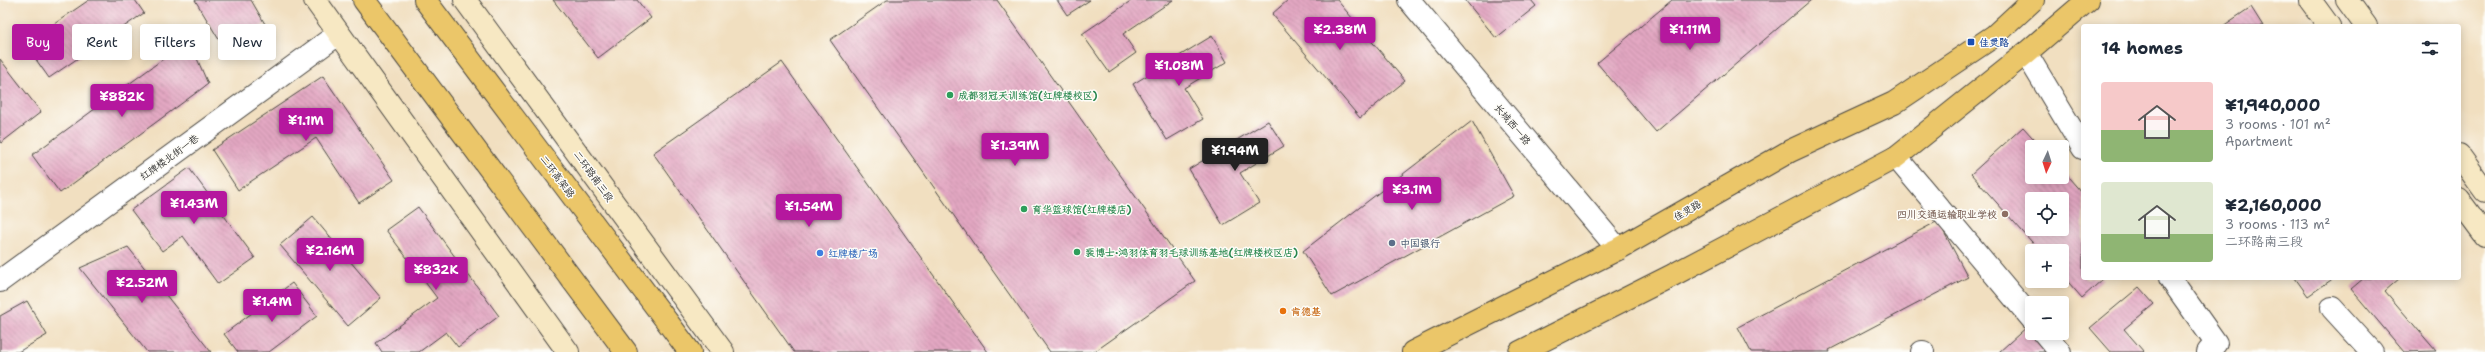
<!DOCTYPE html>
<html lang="en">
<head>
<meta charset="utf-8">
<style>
	body { margin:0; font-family:"Shantell Sans","LXGW WenKai TC",sans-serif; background:#f2f2f3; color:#1f2937; height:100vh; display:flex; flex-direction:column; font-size:15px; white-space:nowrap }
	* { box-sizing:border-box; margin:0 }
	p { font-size:13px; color:#747a83 }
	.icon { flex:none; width:22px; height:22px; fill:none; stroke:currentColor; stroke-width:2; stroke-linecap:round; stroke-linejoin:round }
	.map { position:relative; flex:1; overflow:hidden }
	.drawer { position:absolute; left:2081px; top:24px; width:380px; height:256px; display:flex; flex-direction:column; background:#fff; border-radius:4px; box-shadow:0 2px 10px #0003 }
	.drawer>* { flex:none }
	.hud { position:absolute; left:12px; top:24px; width:380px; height:36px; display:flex; gap:8px }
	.needle { width:26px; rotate:184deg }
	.tools { position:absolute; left:2025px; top:140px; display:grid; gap:8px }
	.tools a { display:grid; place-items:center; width:44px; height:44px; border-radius:4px; background:#fff; box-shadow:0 2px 10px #0003; font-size:20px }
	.price { position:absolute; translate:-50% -34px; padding:0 9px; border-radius:4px; background:#b5179e; color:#fff; font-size:13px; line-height:26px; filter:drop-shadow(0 1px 2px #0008) }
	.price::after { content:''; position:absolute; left:50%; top:24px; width:12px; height:9px; margin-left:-6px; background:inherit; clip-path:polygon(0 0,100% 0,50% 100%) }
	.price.active { background:#222; color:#fff }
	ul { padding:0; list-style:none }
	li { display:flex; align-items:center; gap:12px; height:100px; padding:0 20px }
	li span { display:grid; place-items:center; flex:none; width:112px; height:80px; border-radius:4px; color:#555 }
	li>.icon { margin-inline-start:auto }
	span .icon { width:48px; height:48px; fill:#fffc; stroke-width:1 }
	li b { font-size:17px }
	h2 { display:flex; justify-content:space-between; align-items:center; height:48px; padding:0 20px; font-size:17px }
	.chip { padding:0 14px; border-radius:4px; background:#fff; box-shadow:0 2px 10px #0003; font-size:14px; line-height:36px }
	.chip.active { background:#b5179e; color:#fff }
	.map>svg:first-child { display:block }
	.building { fill:url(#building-back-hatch); fill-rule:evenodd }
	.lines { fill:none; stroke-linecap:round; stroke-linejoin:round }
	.street-casing { stroke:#494641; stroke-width:24 }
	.secondary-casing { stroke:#494641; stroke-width:24 }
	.primary-casing { stroke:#494641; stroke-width:24 }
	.highway-casing { stroke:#494641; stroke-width:24 }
	.street { stroke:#fff; stroke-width:22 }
	.secondary { stroke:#f7e8c3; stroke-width:22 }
	.primary { stroke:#ebc669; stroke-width:22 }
	.highway { stroke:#ebc669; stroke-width:22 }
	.transit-dot { fill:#1a4fb4; stroke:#fdfcf7; stroke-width:1.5 }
	.leisure-dot { fill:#2e9e5b; stroke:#fdfcf7; stroke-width:1.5 }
	.education-dot { fill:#8d6e63; stroke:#fdfcf7; stroke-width:1.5 }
	.service-dot { fill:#5c6f8a; stroke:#fdfcf7; stroke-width:1.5 }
	.shop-dot { fill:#3f7fe0; stroke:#fdfcf7; stroke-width:1.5 }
	.food-dot { fill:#e8710a; stroke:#fdfcf7; stroke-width:1.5 }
	.labels { text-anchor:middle; stroke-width:3; stroke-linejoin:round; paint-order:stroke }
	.transit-label { font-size:10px; font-weight:bold; fill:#164399; stroke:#fdfcf7; text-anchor:start }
	.leisure-label { font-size:10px; font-weight:bold; fill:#27864d; stroke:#fdfcf7; text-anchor:start }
	.street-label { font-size:10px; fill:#2b2b2b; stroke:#fdfcf7 }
	.education-label { font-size:10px; font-weight:bold; fill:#785e54; stroke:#fdfcf7; text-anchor:end }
	.service-label { font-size:10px; font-weight:bold; fill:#4e5e75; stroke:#fdfcf7; text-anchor:start }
	.shop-label { font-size:10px; font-weight:bold; fill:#366cbe; stroke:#fdfcf7; text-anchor:start }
	.food-label { font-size:10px; font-weight:bold; fill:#c56008; stroke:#fdfcf7; text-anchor:start }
</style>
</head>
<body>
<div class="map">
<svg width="2485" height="352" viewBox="0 0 2485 352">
	<defs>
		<pattern id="building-back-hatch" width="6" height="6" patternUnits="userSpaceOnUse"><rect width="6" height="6" fill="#e3a7c2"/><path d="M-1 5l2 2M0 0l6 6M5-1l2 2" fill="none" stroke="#b8889e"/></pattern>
	</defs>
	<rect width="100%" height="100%" fill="#fdfcf7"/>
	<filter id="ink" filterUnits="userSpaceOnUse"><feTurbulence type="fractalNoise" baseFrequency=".025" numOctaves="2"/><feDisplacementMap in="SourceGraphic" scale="8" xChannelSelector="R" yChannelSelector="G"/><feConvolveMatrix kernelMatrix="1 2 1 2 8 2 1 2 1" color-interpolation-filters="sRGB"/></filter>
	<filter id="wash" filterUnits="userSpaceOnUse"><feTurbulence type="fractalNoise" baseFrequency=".012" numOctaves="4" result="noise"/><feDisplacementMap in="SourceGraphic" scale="16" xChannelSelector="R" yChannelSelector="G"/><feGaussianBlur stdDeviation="0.9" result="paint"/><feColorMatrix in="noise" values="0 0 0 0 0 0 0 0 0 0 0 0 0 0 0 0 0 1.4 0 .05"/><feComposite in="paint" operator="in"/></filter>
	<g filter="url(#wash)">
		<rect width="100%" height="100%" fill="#f1dfc0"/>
		<g id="blocks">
			<!-- building -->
			<g class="building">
				<polygon points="89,0 135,0 144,13 49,78 25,44"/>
				<polygon points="195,0 251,0 265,24 224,48"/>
				<polygon points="553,0 637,0 651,18 598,58"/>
				<polygon points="887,0 997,0 1195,281 1094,352 1050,352 830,40"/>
				<polygon points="1057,0 1090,0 1067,15"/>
				<polygon points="1132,0 1173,0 1123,34 1136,53 1109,72 1082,34"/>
				<polygon points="1288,0 1337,0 1405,81 1360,118 1272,14"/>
				<polygon points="1465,0 1531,0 1536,6 1496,38"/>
				<polygon points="1672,0 1811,0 1656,132 1597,63"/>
				<polygon points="2251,7 2263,26 2223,26"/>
				<polygon points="1212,36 1227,62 1184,88 1203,119 1167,140 1133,84"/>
				<polygon points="189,40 208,84 60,193 32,155"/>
				<polygon points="0,59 41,112 1,143 0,142"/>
				<polygon points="782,62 988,352 794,352 653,153"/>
				<polygon points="323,76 394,180 359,203 316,138 238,190 212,150"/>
				<polygon points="1268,121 1284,146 1240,173 1259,203 1223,225 1189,169"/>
				<polygon points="1472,121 1514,196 1332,296 1303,251"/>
				<path d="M2023,127L2041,147H2032V177H2062V170L2083,194V278H2104L2082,298L2062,275V251H2040L1971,174ZM2032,199H2062V229H2032Z"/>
				<polygon points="189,168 255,258 218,284 183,236 162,251 131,210"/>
				<polygon points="418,207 499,316 458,347 446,332 419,352 382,352 376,343 437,298 386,230"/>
				<polygon points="313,217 381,298 348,326 280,245"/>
				<polygon points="1938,221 1968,277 1829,350 1830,352 1751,352 1738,327"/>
				<polygon points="128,247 211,352 147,352 80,268"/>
				<polygon points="2295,278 2334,278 2308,296"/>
				<polygon points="2364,278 2400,278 2385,291 2436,351 2404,352 2351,289"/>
				<polygon points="292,283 317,316 269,352 238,352 224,334"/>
				<polygon points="2139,287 2154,304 2124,329 2144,352 2111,352 2090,328"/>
				<polygon points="27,301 47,335 18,352 0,352 0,316"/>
				<polygon points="2029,325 2032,333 2037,333 2054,352 1999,352"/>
			</g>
		</g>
	</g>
	<g filter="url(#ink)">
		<use href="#blocks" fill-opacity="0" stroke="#494641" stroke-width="1"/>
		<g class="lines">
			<!-- street casing -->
			<g class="street-casing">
				<g id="street">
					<polyline points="1409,0 1618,249"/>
					<polyline points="2026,53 2083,148"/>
					<polyline points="1896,157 2032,319"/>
					<polyline points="2170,278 2216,343 2208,352"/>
					<polyline points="0,281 338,34"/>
					<polyline points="2332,308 2372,352"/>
					<polyline points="2044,333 2060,352"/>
					<polyline points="1922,352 1923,352"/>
				</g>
			</g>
			<!-- secondary casing -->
			<g class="secondary-casing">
				<g id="secondary">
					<polyline points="315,0 568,352"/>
					<polyline points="465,0 723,352"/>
					<polyline points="2310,0 2329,26"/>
					<polyline points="2347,0 2366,26"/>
					<polyline points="2459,155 2485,191"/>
					<polyline points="2459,200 2485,235"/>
				</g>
			</g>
			<!-- primary casing -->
			<g class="primary-casing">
				<g id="primary">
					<polyline points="1413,352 1618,249 1790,151 1894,103 1994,36 2033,0"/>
					<polyline points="1520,352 1671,276 1896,157 2026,53 2088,0"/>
				</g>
			</g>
			<!-- highway casing -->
			<g class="highway-casing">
				<g id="highway">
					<polyline points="364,0 626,352"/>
					<polyline points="425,0 690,352"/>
				</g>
			</g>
			<!-- street -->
			<use href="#street" class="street"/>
			<!-- secondary -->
			<use href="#secondary" class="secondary"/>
			<!-- primary -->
			<use href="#primary" class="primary"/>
			<!-- highway -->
			<use href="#highway" class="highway"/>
		</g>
	</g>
	<!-- markers -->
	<rect class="transit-dot" x="1967" y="38" width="8" height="8" rx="2"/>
	<g class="leisure-dot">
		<circle cx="950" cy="95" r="4"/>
		<circle cx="1024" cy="209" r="4"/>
		<circle cx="1077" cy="252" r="4"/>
	</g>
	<circle class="education-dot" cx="2005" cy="214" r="4"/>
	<circle class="service-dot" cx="1392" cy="243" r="4"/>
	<circle class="shop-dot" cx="820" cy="253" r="4"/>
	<circle class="food-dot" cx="1283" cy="311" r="4"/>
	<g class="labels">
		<!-- transit labels -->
		<g class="transit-label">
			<text x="1979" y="46">佳灵路</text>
		</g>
		<!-- leisure labels -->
		<g class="leisure-label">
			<text x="958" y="99">成都羽冠天训练馆(红牌楼校区)</text>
			<text x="1032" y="213">育华篮球馆(红牌楼店)</text>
			<text x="1085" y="256">裴博士·鸿羽体育羽毛球训练基地(红牌楼校区店)</text>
		</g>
		<!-- street labels -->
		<g class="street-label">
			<text transform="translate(1513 124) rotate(50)" y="4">长城西一路</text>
			<text transform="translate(169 157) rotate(-36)" y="4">红牌楼北街一巷</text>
			<text transform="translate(558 176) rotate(53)" y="4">二环高架路</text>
			<text transform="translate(594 176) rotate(54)" y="4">二环路南三段</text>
			<text transform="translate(1687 210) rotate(-30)" y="4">佳灵路</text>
		</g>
		<!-- education labels -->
		<g class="education-label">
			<text x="1997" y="218">四川交通运输职业学校</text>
		</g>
		<!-- service labels -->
		<g class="service-label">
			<text x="1400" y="247">中国银行</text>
		</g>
		<!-- shop labels -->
		<g class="shop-label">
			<text x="828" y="257">红牌楼广场</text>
		</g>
		<!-- food labels -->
		<g class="food-label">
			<text x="1291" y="315">肯德基</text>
		</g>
	</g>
</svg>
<div class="tools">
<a><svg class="needle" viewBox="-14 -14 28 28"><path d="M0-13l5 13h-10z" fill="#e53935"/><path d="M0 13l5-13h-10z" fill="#747a83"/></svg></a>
<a><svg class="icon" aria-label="locate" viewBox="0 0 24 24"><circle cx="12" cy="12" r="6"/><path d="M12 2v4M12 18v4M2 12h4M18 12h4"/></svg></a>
<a>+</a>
<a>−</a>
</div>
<b class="price" style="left:1340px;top:51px">¥2.38M</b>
<b class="price" style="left:1690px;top:51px">¥1.11M</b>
<b class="price" style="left:1179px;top:87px">¥1.08M</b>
<b class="price" style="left:122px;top:118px">¥882K</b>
<b class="price" style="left:306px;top:142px">¥1.1M</b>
<b class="price" style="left:1015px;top:167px">¥1.39M</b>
<b class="price active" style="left:1235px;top:172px">¥1.94M</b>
<b class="price" style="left:1412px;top:211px">¥3.1M</b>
<b class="price" style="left:194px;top:225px">¥1.43M</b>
<b class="price" style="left:809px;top:228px">¥1.54M</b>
<b class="price" style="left:330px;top:272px">¥2.16M</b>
<b class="price" style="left:436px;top:291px">¥832K</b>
<b class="price" style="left:142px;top:304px">¥2.52M</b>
<b class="price" style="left:272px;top:323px">¥1.4M</b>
<div class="hud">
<a class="chip active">Buy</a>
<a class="chip">Rent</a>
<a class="chip">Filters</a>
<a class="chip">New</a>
</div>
<section class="drawer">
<h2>14 homes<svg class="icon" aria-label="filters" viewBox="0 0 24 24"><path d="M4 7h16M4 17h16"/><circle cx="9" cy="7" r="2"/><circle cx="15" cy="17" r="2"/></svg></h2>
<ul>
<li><span style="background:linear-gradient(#f6c9c9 60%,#8fb573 0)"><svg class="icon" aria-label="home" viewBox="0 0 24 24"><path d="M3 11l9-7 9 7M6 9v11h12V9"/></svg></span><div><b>¥1,940,000</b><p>3 rooms · 101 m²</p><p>Apartment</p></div></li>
<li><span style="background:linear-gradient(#dfe7d0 65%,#8fb573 0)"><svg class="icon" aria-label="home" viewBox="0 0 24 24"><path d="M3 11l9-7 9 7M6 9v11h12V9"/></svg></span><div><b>¥2,160,000</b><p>3 rooms · 113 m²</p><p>二环路南三段</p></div></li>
</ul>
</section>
</div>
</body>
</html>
